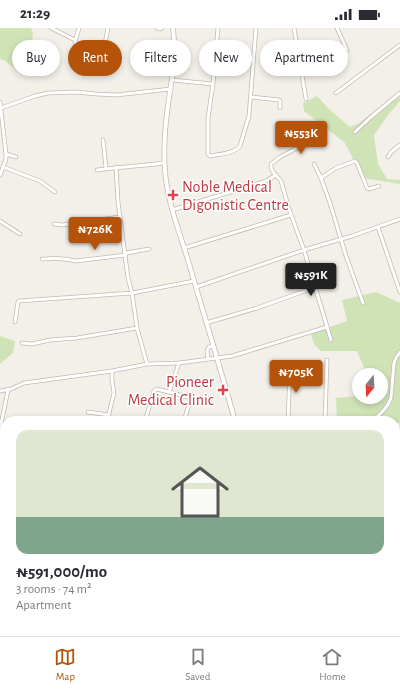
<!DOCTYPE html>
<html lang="en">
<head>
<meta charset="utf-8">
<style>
	body { margin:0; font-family:"Alegreya Sans",sans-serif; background:#f2f2f3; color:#2b2b33; height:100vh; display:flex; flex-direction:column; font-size:15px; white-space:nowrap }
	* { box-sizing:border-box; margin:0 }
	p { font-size:13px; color:#7c7c81 }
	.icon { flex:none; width:22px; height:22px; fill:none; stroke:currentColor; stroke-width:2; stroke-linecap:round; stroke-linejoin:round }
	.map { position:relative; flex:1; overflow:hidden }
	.details { position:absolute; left:0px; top:388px; width:400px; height:220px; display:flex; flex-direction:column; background:#fff; border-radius:16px 16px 0 0; box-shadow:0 2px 6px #0003 }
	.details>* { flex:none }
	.hud { position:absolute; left:12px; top:12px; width:376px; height:36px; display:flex; gap:8px }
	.needle { width:26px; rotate:198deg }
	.buttons { position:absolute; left:352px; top:340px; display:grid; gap:8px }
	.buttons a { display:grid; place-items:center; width:36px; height:36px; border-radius:50%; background:#fff; box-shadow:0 2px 6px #0003; font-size:20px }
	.price { position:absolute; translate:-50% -34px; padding:0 9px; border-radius:4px; background:#b45309; color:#fff; font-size:13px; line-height:26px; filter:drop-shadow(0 1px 2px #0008) }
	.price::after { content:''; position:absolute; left:50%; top:24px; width:12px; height:9px; margin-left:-6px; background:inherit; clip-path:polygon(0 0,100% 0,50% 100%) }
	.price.current { background:#222; color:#fff }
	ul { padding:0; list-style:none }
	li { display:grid; align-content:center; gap:8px; height:212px; padding:0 16px }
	li span { display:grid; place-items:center; height:124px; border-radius:12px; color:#555 }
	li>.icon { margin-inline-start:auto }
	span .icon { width:72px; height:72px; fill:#fffc; stroke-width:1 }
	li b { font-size:17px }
	.chip { padding:0 14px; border-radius:18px; background:#fff; box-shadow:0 2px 6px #0003; font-size:14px; line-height:36px }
	.chip.current { background:#b45309; color:#fff }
	.status { display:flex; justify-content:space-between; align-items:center; height:28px; padding:0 20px; background:#fff; direction:ltr }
	.status svg { height:11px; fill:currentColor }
	.tab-bar { display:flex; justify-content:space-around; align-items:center; height:56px; border-top:1px solid #e1e1e2; background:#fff; font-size:11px; color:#7c7c81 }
	.tab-bar a { display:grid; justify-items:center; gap:2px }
	.tab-bar .current { color:#b45309 }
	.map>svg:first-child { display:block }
	.grass { fill:#cfe3b6 }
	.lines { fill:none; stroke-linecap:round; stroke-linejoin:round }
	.minor-casing { stroke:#c0bab0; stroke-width:4.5 }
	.tertiary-casing { stroke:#c0bab0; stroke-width:5.5 }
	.minor { stroke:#fff; stroke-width:3 }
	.tertiary { stroke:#fff; stroke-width:4 }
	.health-dot { fill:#e0444e; stroke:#fff; stroke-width:1.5 }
	.labels { text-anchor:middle; stroke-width:3; stroke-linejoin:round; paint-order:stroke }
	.health-label { font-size:16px; fill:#be3a42; stroke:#fff; text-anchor:start }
</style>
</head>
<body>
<div class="status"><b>21:29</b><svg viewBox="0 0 49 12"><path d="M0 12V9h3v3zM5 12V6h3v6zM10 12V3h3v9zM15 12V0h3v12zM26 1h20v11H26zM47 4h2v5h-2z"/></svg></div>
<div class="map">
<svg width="400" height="608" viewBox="0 0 400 608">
	<rect width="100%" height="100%" fill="#f3f0e9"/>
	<!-- grass -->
	<g class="grass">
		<polygon points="0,0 31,0 33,6 31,19 23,47 5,33 0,31"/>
		<polygon points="397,65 400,71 400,73 388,87 374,107 378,136 387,151 400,152 400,156 363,150 345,115 304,83 303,75 317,68 330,82 350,99 358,96"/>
		<polygon points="376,264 400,275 400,395 395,396 395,393 337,393 336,370 358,368 359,367 359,369 381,369 381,347 367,347 357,323 321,323 314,316 311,306 347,293 342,272"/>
		<polygon points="0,308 15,313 13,325 0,336"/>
	</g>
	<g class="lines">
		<!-- minor casing -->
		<g class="minor-casing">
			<g id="minor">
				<polyline points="51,0 75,12"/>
				<polyline points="79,0 75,14 76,17 83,20 81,43"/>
				<polyline points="157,0 160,1 162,0"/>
				<path d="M218,0L213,56L208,90V126L210,128C219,126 234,126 240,118L249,88L256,0"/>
				<polyline points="294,0 306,71"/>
				<polyline points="337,0 347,22"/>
				<polyline points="103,26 108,0"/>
				<polyline points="172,52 213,56"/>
				<polyline points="336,65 400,17"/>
				<polyline points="251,69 279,72 280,73 280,80"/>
				<polyline points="0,74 6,126 6,131 0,147"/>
				<polyline points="1,80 35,68 48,65 76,64 96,66 116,67 171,61"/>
				<polyline points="355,104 371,89 400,65"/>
				<polyline points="320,108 280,129 271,136 271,139 273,144 281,153 289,181 304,222 331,312"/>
				<polyline points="103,112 106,140"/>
				<polyline points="6,126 16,129"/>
				<polyline points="388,129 391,124 400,117"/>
				<polyline points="314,136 321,150 336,140 355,133 357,135 367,160 369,161 379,158"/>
				<polyline points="3,139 40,153 55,164"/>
				<polyline points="116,139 118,174 128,250 132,265 137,300 147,336"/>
				<path d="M97,142C119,139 142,138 164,135"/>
				<polyline points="321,150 330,175 346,228 363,275"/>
				<polyline points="172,182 266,153 276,147"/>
				<polyline points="0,193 20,206"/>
				<polyline points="54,196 62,197 120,189"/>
				<polyline points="378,199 400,264"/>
				<polyline points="184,220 291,187"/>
				<path d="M42,231C53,230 65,230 76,233L126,227V225L149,221"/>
				<polyline points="196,259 304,222 352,208 400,191"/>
				<polyline points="15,294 18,274 19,273 132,265 194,253"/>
				<polyline points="206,295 257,280 316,259"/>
				<polyline points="22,315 32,316 50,312 77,310 137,300"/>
				<polyline points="208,331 207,322 209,319 213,318"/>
				<polyline points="0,363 11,361 24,355 112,343 147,336 179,335 232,328 327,299"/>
				<polyline points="169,364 179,335"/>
				<polyline points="88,384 109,387"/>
				<polyline points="107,393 114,365 112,352 112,343"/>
				<polyline points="145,393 154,363 157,361 188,369 190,370 190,373 184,393"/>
				<polyline points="288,393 290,339"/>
				<polyline points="325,393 327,332"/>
				<path d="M372,393C380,387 388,379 391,370L394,335L396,330L400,324"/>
				<polyline points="0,401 8,362"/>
				<polyline points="0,409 5,410"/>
				<polyline points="0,447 5,448"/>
				<polyline points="395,463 400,463"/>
				<polyline points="395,488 400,538"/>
				<polyline points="0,567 5,570"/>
				<polyline points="69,603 107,607 126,606 161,608"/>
				<polyline points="329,603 330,608"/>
				<polyline points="367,603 368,608"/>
				<polyline points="311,608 312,603"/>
			</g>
		</g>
		<!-- tertiary casing -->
		<g class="tertiary-casing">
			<g id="tertiary">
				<path d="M173,0L175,26L174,37C169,71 162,107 165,142C167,175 181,207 190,239C205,290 221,342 235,393"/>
				<polyline points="236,608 237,603"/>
			</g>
		</g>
		<!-- minor -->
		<use href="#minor" class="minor"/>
		<!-- tertiary -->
		<use href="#tertiary" class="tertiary"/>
	</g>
	<!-- markers -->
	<g class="health-dot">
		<path d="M171 161h4v4h4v4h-4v4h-4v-4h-4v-4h4z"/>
		<path d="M221 356h4v4h4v4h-4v4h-4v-4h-4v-4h4z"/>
	</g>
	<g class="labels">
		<!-- health labels -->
		<g class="health-label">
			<text x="182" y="164">Noble Medical<tspan x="182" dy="18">Digonistic Centre</tspan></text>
			<text x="214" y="359" text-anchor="end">Pioneer<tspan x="214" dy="18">Medical Clinic</tspan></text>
		</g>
	</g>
</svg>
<div class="buttons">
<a><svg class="needle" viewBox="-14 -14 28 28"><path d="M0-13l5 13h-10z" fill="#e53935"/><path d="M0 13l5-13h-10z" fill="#7c7c81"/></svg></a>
</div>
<b class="price" style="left:301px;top:127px">₦553K</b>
<b class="price" style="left:95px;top:223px">₦726K</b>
<b class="price current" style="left:311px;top:269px">₦591K</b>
<b class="price" style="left:296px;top:366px">₦705K</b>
<div class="hud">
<a class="chip">Buy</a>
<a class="chip current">Rent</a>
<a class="chip">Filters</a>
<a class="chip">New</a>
<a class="chip">Apartment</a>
</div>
<section class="details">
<ul>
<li><span style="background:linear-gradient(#dfe7d0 70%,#7fa58c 0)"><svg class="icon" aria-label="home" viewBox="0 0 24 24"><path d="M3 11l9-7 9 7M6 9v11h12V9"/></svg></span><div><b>₦591,000/mo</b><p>3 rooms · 74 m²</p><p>Apartment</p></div></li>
</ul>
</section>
</div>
<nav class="tab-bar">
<a class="current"><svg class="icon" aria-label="map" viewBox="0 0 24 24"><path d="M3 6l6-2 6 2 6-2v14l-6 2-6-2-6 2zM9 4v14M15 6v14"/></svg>Map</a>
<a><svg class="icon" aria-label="saved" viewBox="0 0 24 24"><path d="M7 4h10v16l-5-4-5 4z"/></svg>Saved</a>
<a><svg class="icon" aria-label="home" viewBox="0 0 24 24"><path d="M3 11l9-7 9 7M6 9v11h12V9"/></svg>Home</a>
</nav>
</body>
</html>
